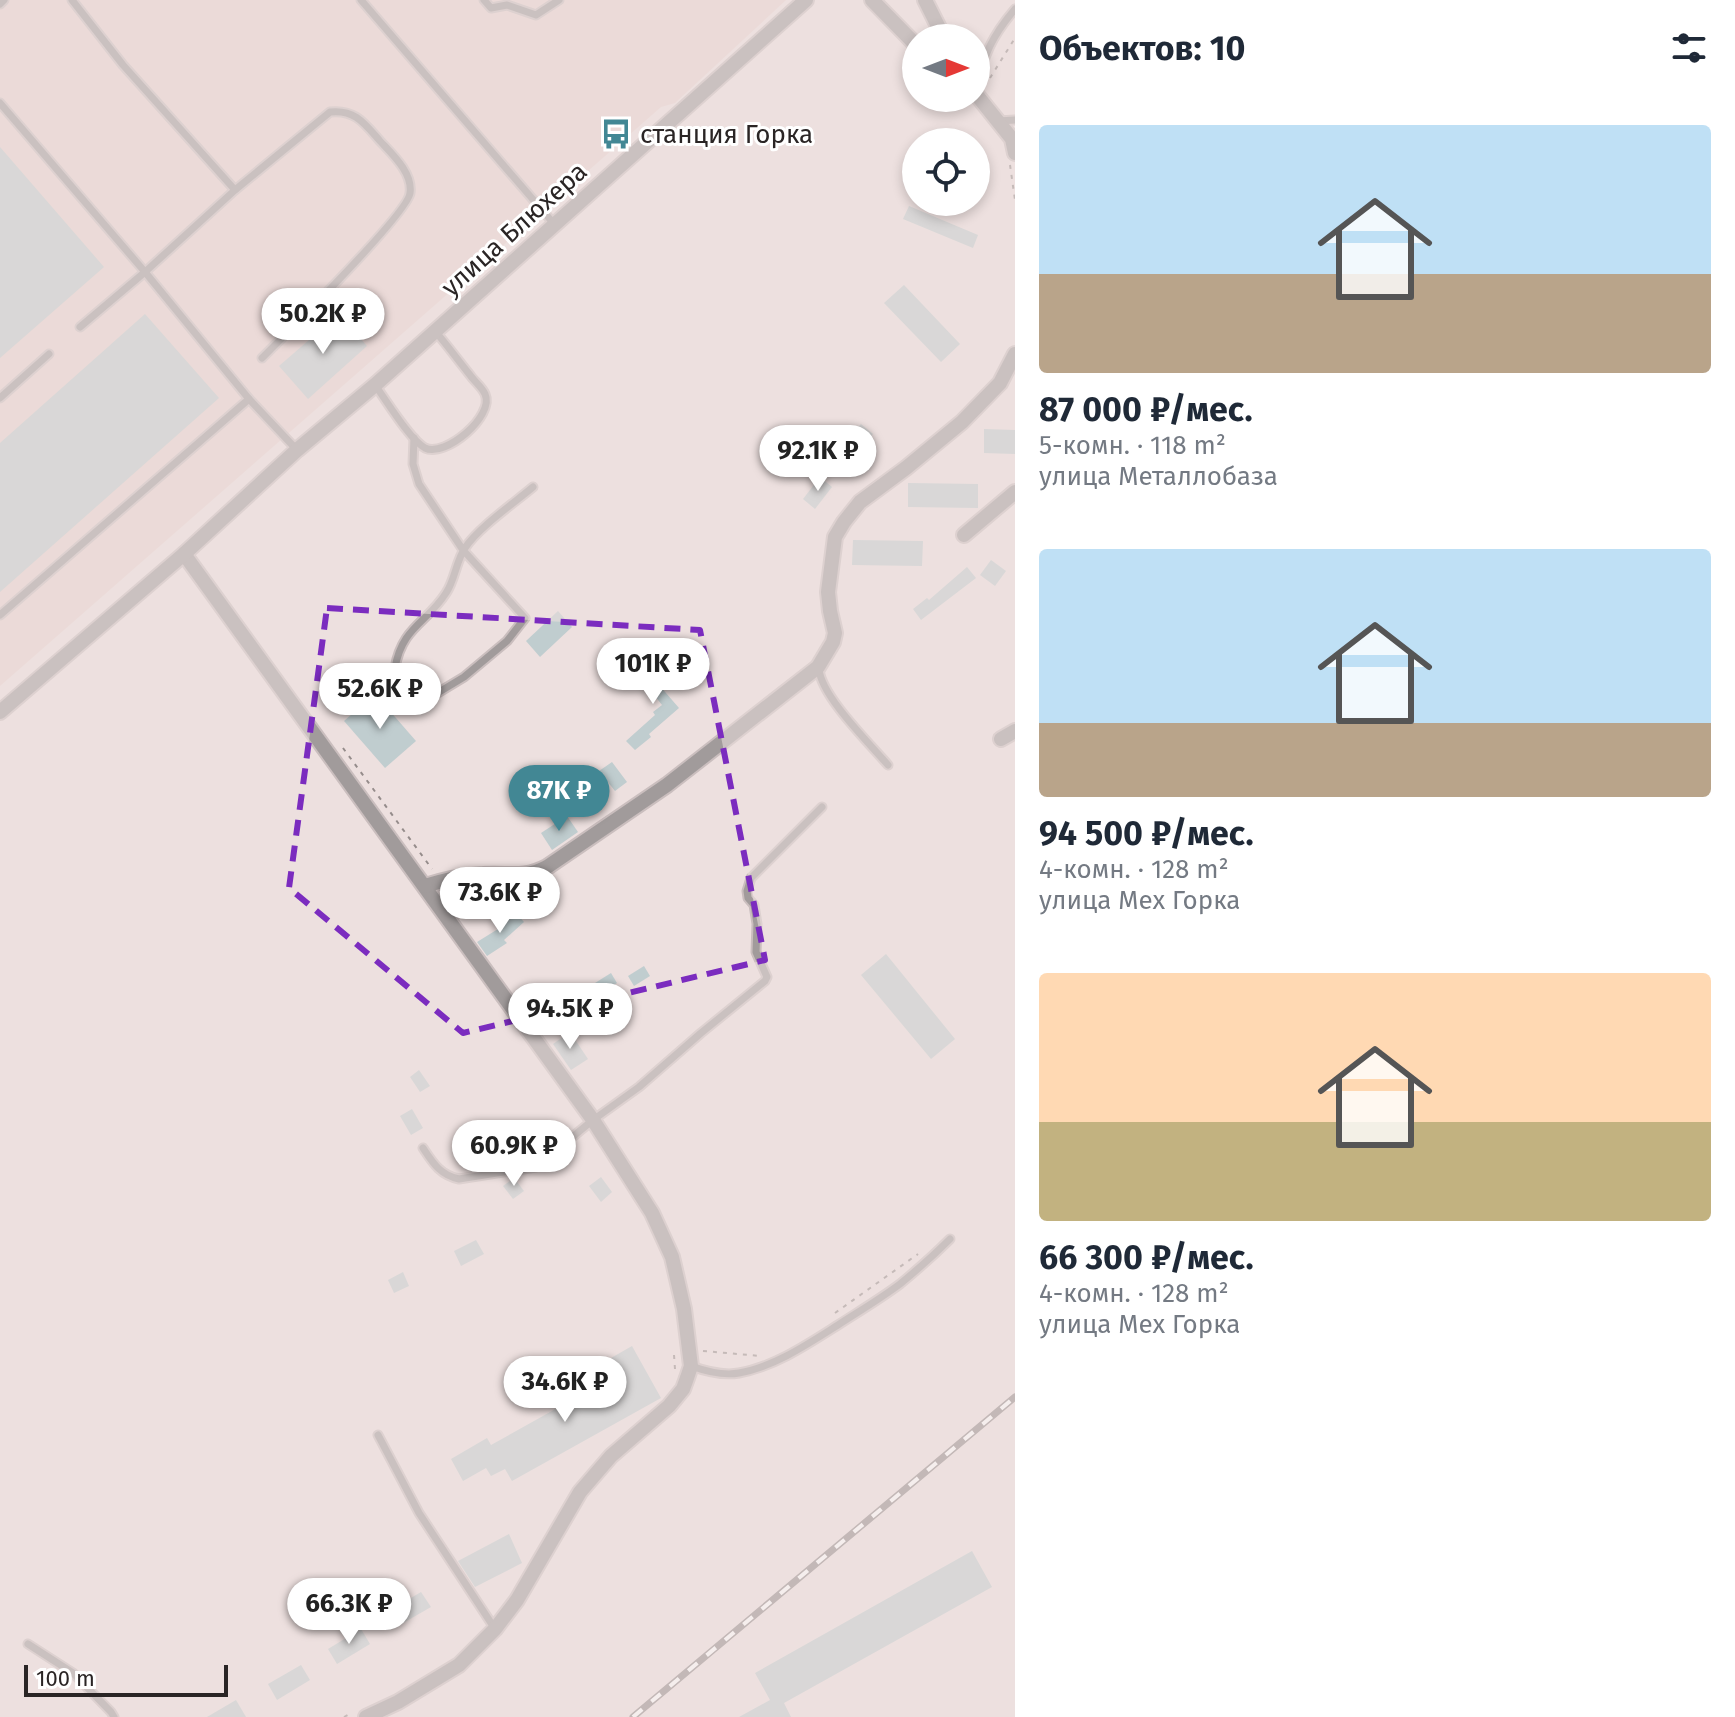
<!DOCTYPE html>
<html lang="ru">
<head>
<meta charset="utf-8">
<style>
	body { margin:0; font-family:"Fira Sans",sans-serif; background:#f6f6f7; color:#1f2937; height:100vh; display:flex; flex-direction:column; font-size:30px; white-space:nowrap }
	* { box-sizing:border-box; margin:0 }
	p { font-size:26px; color:#747a83 }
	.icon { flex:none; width:44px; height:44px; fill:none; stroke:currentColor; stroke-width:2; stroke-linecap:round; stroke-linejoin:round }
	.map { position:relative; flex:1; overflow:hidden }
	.sheet { display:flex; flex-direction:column; background:#fff; width:720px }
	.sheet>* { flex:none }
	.needle { width:52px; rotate:90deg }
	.fabs { position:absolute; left:902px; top:24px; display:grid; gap:16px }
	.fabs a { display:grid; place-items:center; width:88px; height:88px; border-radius:50%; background:#fff; box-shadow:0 4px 12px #0003; font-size:40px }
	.scale { position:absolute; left:24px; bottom:20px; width:204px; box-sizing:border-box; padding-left:8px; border:4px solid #2a2525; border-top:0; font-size:22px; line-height:28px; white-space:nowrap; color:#2a2525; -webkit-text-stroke:6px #fff; paint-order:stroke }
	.price { position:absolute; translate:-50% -68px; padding:0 18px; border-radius:28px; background:#fff; color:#222; font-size:26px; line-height:52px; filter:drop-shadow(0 2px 4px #0008) }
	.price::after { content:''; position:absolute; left:50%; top:48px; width:24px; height:18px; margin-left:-12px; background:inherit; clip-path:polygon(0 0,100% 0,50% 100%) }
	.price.selected { background:#428794; color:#fff }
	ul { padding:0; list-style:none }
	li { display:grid; align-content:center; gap:16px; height:424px; padding:0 24px }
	li span { display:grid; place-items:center; height:248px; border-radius:8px; color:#555 }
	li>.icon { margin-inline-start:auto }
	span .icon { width:144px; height:144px; fill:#fffc; stroke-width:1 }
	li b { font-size:34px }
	h2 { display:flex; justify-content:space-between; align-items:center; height:96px; padding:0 24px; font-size:34px }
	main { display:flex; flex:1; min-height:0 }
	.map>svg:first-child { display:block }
	.built { fill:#e9d3d0 }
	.building { fill:#c0cdcf }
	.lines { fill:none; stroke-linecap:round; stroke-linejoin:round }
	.lane-casing { stroke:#cabebe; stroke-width:11 }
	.street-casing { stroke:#cabebe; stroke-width:18 }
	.path { stroke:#958c8b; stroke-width:2; stroke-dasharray:4 6; stroke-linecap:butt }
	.lane { stroke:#a19b9b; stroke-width:7 }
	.street { stroke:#a19b9b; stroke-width:14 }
	.rail-casing { stroke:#908787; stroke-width:7 }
	.rail { stroke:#fff; stroke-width:4; stroke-dasharray:12; stroke-linecap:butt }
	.marked { fill:none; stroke:#7b2cbf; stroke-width:6; stroke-dasharray:16 10; stroke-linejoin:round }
	.labels { text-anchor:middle; stroke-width:6; stroke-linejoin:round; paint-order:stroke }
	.poi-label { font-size:26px; fill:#2a2525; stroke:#fff; text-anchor:start }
	.street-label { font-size:26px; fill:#2a2525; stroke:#fff }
</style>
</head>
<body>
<main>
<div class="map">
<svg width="1015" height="1717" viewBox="0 0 1015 1717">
	<rect width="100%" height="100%" fill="#ede0df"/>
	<!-- built -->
	<polygon class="built" points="0,0 786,0 675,103 661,107 0,686"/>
	<!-- building -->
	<g class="building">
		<polygon points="0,147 104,267 0,358"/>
		<polygon points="909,206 978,235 973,248 903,219"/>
		<polygon points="904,285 960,344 941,362 884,303"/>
		<polygon points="145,314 219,398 0,592 0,443"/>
		<polygon points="339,314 367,346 308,399 279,366"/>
		<polygon points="861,424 873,434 856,454 844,443"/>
		<polygon points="984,429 1015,430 1015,454 984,453"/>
		<polygon points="820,477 832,487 815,509 803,499"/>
		<polygon points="908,483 978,484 978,508 908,507"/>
		<polygon points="853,540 923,541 922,566 852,565"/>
		<polygon points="991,560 1006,571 995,586 980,575"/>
		<polygon points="967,567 976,578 921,620 913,609 927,598 929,600"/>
		<polygon points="558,611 572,627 540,657 526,641"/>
		<polygon points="639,662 649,673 655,668 665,681 659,685 679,708 649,734 651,737 635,750 626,741 655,715 653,712 662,705 632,667"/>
		<polygon points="375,694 416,741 385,768 344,721"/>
		<polygon points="612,762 627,782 615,791 599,771"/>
		<polygon points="567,816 578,832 552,850 541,833"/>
		<polygon points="516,913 524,922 504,940 507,943 487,956 477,942 498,929"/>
		<polygon points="886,954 955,1039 931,1059 861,975"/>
		<polygon points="644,966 650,976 634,986 628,976"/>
		<polygon points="611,973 617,983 602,993 595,983"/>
		<polygon points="570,1032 588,1059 571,1070 553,1044"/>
		<polygon points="419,1070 430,1086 420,1092 410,1077"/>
		<polygon points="412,1109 423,1128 411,1135 400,1116"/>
		<polygon points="601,1177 612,1192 601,1202 589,1186"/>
		<polygon points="514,1178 524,1191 513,1199 503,1186"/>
		<polygon points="476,1240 484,1254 461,1266 454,1251"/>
		<polygon points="403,1272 409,1286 394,1293 388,1280"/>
		<polygon points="632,1346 661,1398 512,1481 505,1469 491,1476 486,1468 463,1481 451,1459 487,1438 491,1445 620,1373 611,1358"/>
		<polygon points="509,1534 522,1563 475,1587 458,1561"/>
		<polygon points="972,1551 992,1587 784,1703 791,1717 739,1717 770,1700 755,1673"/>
		<polygon points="421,1592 431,1607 398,1626 389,1611"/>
		<polygon points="361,1629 370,1644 337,1664 328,1649"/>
		<polygon points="301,1665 310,1680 277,1700 268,1684"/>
		<polygon points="236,1700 246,1717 207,1717"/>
	</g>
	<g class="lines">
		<!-- lane casing -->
		<g class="lane-casing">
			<g id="lane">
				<polyline points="72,0 123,65 235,190"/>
				<polyline points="361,0 555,225"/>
				<polyline points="484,0 491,8 507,5 536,15 559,0"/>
				<polyline points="0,4 4,0"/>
				<path d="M976,90C983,56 992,36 1015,9"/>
				<polyline points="0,103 145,272 249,399 297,450"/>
				<polyline points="998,121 1015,120"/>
				<path d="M80,327L145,272L235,190L330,112C355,109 365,124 380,141C392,154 413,173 410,193C408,213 284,336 262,358"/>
				<path d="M375,385C386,400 410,440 425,448C445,458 495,416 485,394C482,387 474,381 470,375C458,360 447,345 435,331"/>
				<polyline points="0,398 49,354"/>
				<path d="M414,438L413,464L419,484L463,550L525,618L507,641L464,677L421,703L402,702C393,692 393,681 395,668C402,627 427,623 446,593C455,580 456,561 465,548C478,528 514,503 533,487"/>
				<polyline points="0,615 249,399"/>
				<path d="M819,669C821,696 870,744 888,765"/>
				<path d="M423,1148C433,1163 440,1175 459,1179L536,1167L593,1120L639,1087L701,1033L765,981L767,977L756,952L757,924L754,905L748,898L747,891L751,878L822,807"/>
				<path d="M691,1366C705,1371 723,1376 739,1373C774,1367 808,1344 838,1325C858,1312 880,1299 900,1284C917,1270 934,1255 950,1239"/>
				<polyline points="378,1435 419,1513 495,1629"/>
				<polyline points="28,1644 73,1673 111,1712 114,1717"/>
			</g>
		</g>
		<!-- street casing -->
		<g class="street-casing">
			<g id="street">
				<polyline points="872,0 916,45"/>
				<polyline points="925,0 944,38"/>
				<polyline points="976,94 1012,139 1015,153"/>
				<polyline points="964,535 1015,492"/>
				<polyline points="184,554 593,1120 652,1213 672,1257 684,1309 691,1366 687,1378 683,1389 669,1406 611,1456 580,1492 517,1600 495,1629 459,1665 398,1702 366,1717"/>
				<polyline points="0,712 184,554 297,450 375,385 806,0"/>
				<polyline points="1001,739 1015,731"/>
				<path d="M425,886C444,880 463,876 483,875C509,873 522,880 547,867L667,785L818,667L833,642L835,633L830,611L828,592L835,537L844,522L860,502L906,468L962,422L1000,383L1015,354"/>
			</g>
		</g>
		<!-- path -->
		<g class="path">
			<polyline points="990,78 1015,38"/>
			<polyline points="1010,165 1015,200"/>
			<polyline points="343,748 432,869"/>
			<polyline points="449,895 502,890"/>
			<polyline points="835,1313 918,1254"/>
			<polyline points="703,1351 761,1356"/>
			<polyline points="674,1355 675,1369"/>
			<polyline points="344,1717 351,1713"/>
		</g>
		<!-- lane -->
		<use href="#lane" class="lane"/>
		<!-- street -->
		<use href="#street" class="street"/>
		<!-- rail casing -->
		<g class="rail-casing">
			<polyline id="rail" points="633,1717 1015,1397"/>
		</g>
		<!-- rail -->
		<use href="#rail" class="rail"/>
	</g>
	<!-- marked area -->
	<path d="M0 0H1015V1717H0ZM327,608L700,630L765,960L463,1033L289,888Z" fill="#ede0df" fill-opacity=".55" fill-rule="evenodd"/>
	<path class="marked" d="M327,608L700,630L765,960L463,1033L289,888Z"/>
	<!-- icons -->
	<defs>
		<g id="bus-bare" transform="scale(2.4)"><path d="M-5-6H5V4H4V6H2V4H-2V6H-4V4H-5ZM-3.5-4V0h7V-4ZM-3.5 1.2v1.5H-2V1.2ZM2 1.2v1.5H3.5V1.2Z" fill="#428794" stroke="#fff" stroke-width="2.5" paint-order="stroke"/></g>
	</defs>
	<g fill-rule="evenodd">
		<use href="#bus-bare" x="616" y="134"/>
	</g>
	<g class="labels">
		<!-- poi labels -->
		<g class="poi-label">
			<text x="640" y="143">станция Горка</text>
		</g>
		<!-- street labels -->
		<g class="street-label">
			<text transform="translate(514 229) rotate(-42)" y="9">улица Блюхера</text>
		</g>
	</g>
</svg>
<div class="fabs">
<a><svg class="needle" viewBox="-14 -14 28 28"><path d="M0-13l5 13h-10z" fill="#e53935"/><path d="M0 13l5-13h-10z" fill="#747a83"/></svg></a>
<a><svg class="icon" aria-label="locate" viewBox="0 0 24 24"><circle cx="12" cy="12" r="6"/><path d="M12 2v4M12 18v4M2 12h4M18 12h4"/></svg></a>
</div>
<div class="scale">100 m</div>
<b class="price" style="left:323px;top:356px">50.2K ₽</b>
<b class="price" style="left:818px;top:493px">92.1K ₽</b>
<b class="price" style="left:653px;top:706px">101K ₽</b>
<b class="price" style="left:380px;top:731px">52.6K ₽</b>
<b class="price selected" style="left:559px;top:833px">87K ₽</b>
<b class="price" style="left:500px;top:935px">73.6K ₽</b>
<b class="price" style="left:570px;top:1051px">94.5K ₽</b>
<b class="price" style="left:514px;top:1188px">60.9K ₽</b>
<b class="price" style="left:565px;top:1424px">34.6K ₽</b>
<b class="price" style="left:349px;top:1646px">66.3K ₽</b>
</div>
<section class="sheet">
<h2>Объектов: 10<svg class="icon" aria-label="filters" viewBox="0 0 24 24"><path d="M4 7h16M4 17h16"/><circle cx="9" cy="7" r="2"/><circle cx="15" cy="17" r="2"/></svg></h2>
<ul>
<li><span style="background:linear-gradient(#bfe0f5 60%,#b9a48a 0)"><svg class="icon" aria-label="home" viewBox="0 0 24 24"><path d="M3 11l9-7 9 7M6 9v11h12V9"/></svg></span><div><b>87 000 ₽/мес.</b><p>5-комн. · 118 m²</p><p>улица Металлобаза</p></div></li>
<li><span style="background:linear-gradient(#bfe0f5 70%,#b9a48a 0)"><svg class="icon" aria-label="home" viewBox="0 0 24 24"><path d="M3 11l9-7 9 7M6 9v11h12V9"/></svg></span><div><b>94 500 ₽/мес.</b><p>4-комн. · 128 m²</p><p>улица Мех Горка</p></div></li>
<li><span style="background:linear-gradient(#ffd9b3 60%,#c2b280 0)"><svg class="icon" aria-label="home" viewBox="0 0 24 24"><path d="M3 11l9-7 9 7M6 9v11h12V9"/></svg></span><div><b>66 300 ₽/мес.</b><p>4-комн. · 128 m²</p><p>улица Мех Горка</p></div></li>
</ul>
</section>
</main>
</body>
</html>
